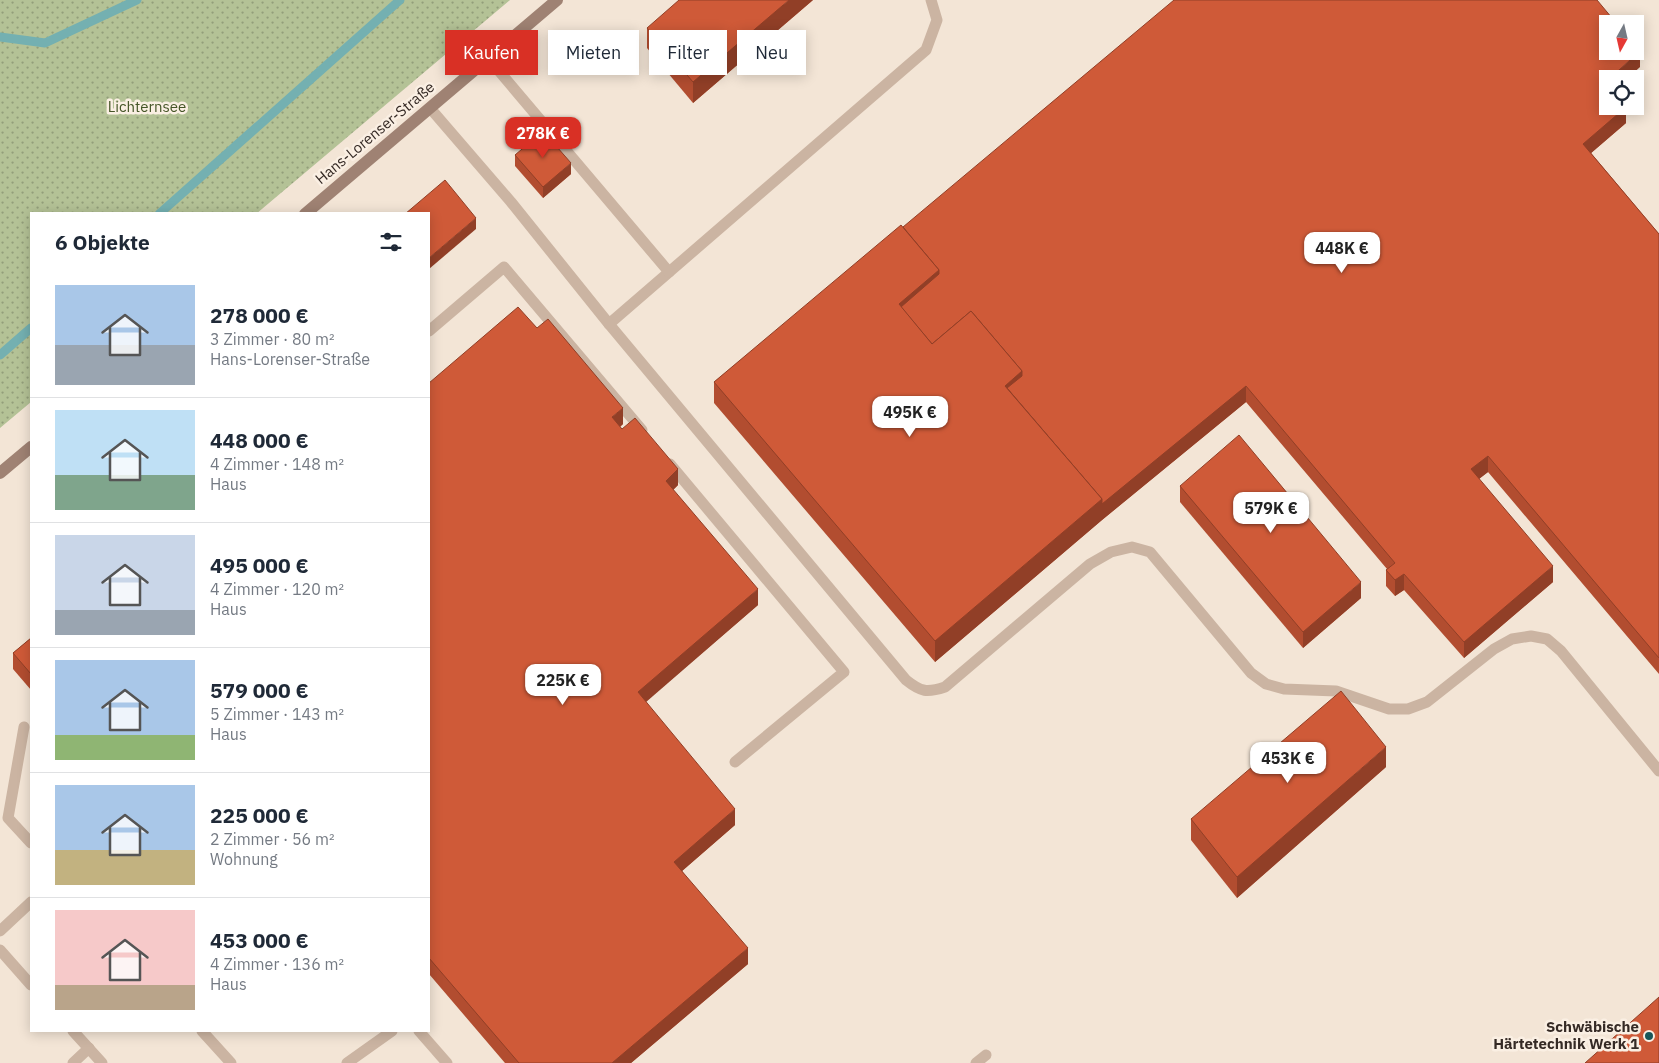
<!DOCTYPE html>
<html lang="de">
<head>
<meta charset="utf-8">
<style>
	body { margin:0; font-family:"IBM Plex Sans",sans-serif; background:#f6f6f7; color:#1f2937; height:100vh; display:flex; flex-direction:column; font-size:19px; white-space:nowrap }
	* { box-sizing:border-box; margin:0 }
	p { font-size:16px; color:#747a83 }
	.icon { flex:none; width:28px; height:28px; fill:none; stroke:currentColor; stroke-width:2; stroke-linecap:round; stroke-linejoin:round }
	.map { position:relative; flex:1; overflow:hidden }
	.sheet { position:absolute; left:30px; top:212px; width:400px; height:820px; display:flex; flex-direction:column; background:#fff; border-radius:0px; box-shadow:0 2px 12px #0003 }
	.sheet>* { flex:none }
	.hud { position:absolute; left:445px; top:30px; width:475px; height:45px; display:flex; gap:10px }
	.needle { width:32px; rotate:188deg }
	.tools { position:absolute; left:1599px; top:15px; display:grid; gap:10px }
	.tools a { display:grid; place-items:center; width:45px; height:45px; border-radius:0px; background:#fff; box-shadow:0 2px 12px #0003; font-size:25px }
	.price { position:absolute; translate:-50% -42px; padding:0 11px; border-radius:10px; background:#fff; color:#222; font-size:16px; line-height:32px; filter:drop-shadow(0 1px 2px #0008) }
	.price::after { content:''; position:absolute; left:50%; top:30px; width:15px; height:11px; margin-left:-8px; background:inherit; clip-path:polygon(0 0,100% 0,50% 100%) }
	.price.on { background:#d93025; color:#fff }
	ul { padding:0; list-style:none }
	li { display:flex; align-items:center; gap:15px; height:125px; padding:0 25px }
	li+li { border-top:1px solid #e0e1e3 }
	li span { display:grid; place-items:center; flex:none; width:140px; height:100px; border-radius:0px; color:#555 }
	li>.icon { margin-inline-start:auto }
	span .icon { width:60px; height:60px; fill:#fffc; stroke-width:1 }
	li b { font-size:21px }
	h2 { display:flex; justify-content:space-between; align-items:center; height:60px; padding:0 25px; font-size:21px }
	.chip { padding:0 18px; border-radius:0px; background:#fff; box-shadow:0 2px 12px #0003; font-size:18px; line-height:45px }
	.chip.on { background:#d93025; color:#fff }
	.map>svg:first-child { display:block }
	.park { fill:url(#park-dots) }
	.lines { fill:none; stroke-linecap:round; stroke-linejoin:round }
	.stream { stroke:#74b0b1; stroke-width:9 }
	.lane { stroke:#cbb4a2; stroke-width:11 }
	.secondary { stroke:#9f8273; stroke-width:12 }
	.wall { fill:#b24d30 }
	.shaded-wall { fill:#913f27 }
	.building { fill:#cf5a38; stroke:#913f27 }
	.poi-dot { fill:#185659; stroke:#faefe3; stroke-width:2 }
	.labels { text-anchor:middle; stroke-width:5; stroke-linejoin:round; paint-order:stroke }
	.park-label { font-size:15px; fill:#455527; stroke:#faefe3 }
	.street-label { font-size:15px; fill:#352a25; stroke:#faefe3 }
	.poi-label { font-size:15px; font-weight:bold; fill:#352a25; stroke:#faefe3; text-anchor:end }
</style>
</head>
<body>
<div class="map">
<svg width="1659" height="1063" viewBox="0 0 1659 1063">
	<defs>
		<pattern id="park-dots" width="8" height="8" patternUnits="userSpaceOnUse" patternTransform="scale(1.25)"><rect width="8" height="8" fill="#b4c296"/><path d="M2 2h.1M6 6h.1" fill="none" stroke="#939e7a" stroke-width="1.8" stroke-linecap="round"/></pattern>
	</defs>
	<rect width="100%" height="100%" fill="#f3e5d6"/>
	<!-- park -->
	<polygon class="park" points="0,0 510,0 256,214 31,214 31,402 0,428"/>
	<g class="lines">
		<!-- stream -->
		<g class="stream">
			<polyline points="0,37 45,43 137,0"/>
			<polyline points="159,214 400,0"/>
			<polyline points="0,355 31,328"/>
		</g>
		<!-- lane -->
		<g class="lane">
			<path d="M931,0L937,20L926,50L609,324L906,680C921,692 927,693 945,687L1090,564L1111,552L1132,547L1150,552L1251,673L1266,684L1284,689L1336,691L1389,709H1408L1427,702L1494,649L1512,639L1531,636L1547,639L1561,651L1659,771"/>
			<polyline points="488,58 669,272"/>
			<polyline points="430,108 511,202 609,324"/>
			<polyline points="429,331 504,267 642,430"/>
			<polyline points="670,464 844,672 735,762"/>
			<polyline points="24,727 8,818 31,843"/>
			<polyline points="0,931 31,902"/>
			<polyline points="0,950 31,985"/>
			<polyline points="73,1031 102,1063"/>
			<polyline points="202,1031 231,1063"/>
			<polyline points="419,1031 447,1063"/>
			<polyline points="73,1063 89,1048"/>
			<polyline points="347,1063 392,1031"/>
			<polyline points="976,1063 986,1055"/>
		</g>
		<!-- secondary -->
		<g class="secondary">
			<polyline points="305,214 557,0"/>
			<polyline points="0,473 31,447"/>
		</g>
	</g>
	<!-- wall -->
	<g class="wall">
		<polygon points="813,0 693,103 647,48 647,28"/>
		<polygon points="1640,67 1608,79 1608,106 1626,123 1591,153 1659,234 1659,674 1488,472 1479,479 1553,582 1464,658 1404,590 1395,596 1386,586 1386,570 1387,569 1246,402 1102,520 935,662 714,403 714,382 903,227"/>
		<polygon points="515,155 571,174 543,198 515,166"/>
		<polygon points="429,383 623,424 620,427 678,485 673,490 758,605 645,702 735,825 682,871 748,964 631,1063 505,1063 429,974"/>
		<polygon points="1180,486 1361,598 1303,648 1180,502"/>
		<polygon points="31,638 31,690 13,669 13,653"/>
		<polygon points="1386,767 1237,898 1191,840 1191,819"/>
	</g>
	<!-- shaded-wall -->
	<g class="shaded-wall">
		<polygon points="789,0 813,0 693,103 693,82"/>
		<polygon points="1640,51 1640,67 1627,79 1609,79"/>
		<polygon points="1626,107 1626,123 1583,160 1583,144"/>
		<polygon points="571,163 571,174 543,198 543,187"/>
		<polygon points="476,218 476,229 429,269 429,258"/>
		<polygon points="939,270 939,290 907,318 899,304"/>
		<polygon points="1022,371 1022,392 1013,399 1005,386"/>
		<polygon points="1246,386 1246,402 1102,520 935,662 935,641 1102,499"/>
		<polygon points="623,408 623,424 612,433 612,417"/>
		<polygon points="1488,456 1488,472 1471,485 1471,469"/>
		<polygon points="678,469 678,485 666,497 666,481"/>
		<polygon points="1553,566 1553,582 1464,658 1464,642"/>
		<polygon points="1404,574 1404,590 1395,596 1395,580"/>
		<polygon points="1361,582 1361,598 1303,648 1303,632"/>
		<polygon points="758,589 758,605 638,709 638,692"/>
		<polygon points="1386,747 1386,767 1237,898 1237,877"/>
		<polygon points="735,809 735,825 674,878 674,862"/>
		<polygon points="748,948 748,964 631,1063 612,1063"/>
	</g>
	<!-- building -->
	<g class="building">
		<polygon points="679,0 789,0 693,82 647,28"/>
		<polygon points="1174,0 1597,0 1617,24 1608,24 1608,51 1635,51 1635,45 1640,51 1609,79 1608,79 1608,80 1604,82 1608,86 1608,106 1625,106 1626,107 1583,144 1659,234 1659,658 1488,456 1471,469 1553,566 1464,642 1404,574 1395,580 1386,570 1395,563 1246,386 1102,504 1102,499 1007,388 1022,376 1022,371 971,311 932,344 901,307 939,274 939,270 903,227"/>
		<polygon points="543,131 571,163 543,187 515,155"/>
		<polygon points="445,180 476,218 429,258 429,214 405,214"/>
		<polygon points="901,225 939,270 899,304 932,344 971,311 1022,371 1005,386 1102,499 935,641 714,382"/>
		<polygon points="518,307 537,328 548,319 623,408 612,417 622,429 635,418 678,469 666,481 758,589 638,692 735,809 674,862 748,948 612,1063 519,1063 429,958 429,383"/>
		<polygon points="1239,435 1361,582 1303,632 1180,486"/>
		<polygon points="31,638 31,674 13,653"/>
		<polygon points="1341,691 1386,747 1237,877 1191,819"/>
		<polygon points="1659,997 1659,1063 1585,1063"/>
	</g>
	<!-- markers -->
	<circle class="poi-dot" cx="1649" cy="1036" r="5"/>
	<g class="labels">
		<!-- park labels -->
		<g class="park-label">
			<text x="147" y="112">Lichternsee</text>
		</g>
		<!-- street labels -->
		<g class="street-label">
			<text transform="translate(375 133) rotate(-40)" y="5">Hans-Lorenser-Straße</text>
		</g>
		<!-- poi labels -->
		<g class="poi-label">
			<text x="1639" y="1032">Schwäbische<tspan x="1639" dy="17">Härtetechnik Werk 1</tspan></text>
		</g>
	</g>
</svg>
<div class="tools">
<a><svg class="needle" viewBox="-14 -14 28 28"><path d="M0-13l5 13h-10z" fill="#e53935"/><path d="M0 13l5-13h-10z" fill="#747a83"/></svg></a>
<a><svg class="icon" aria-label="locate" viewBox="0 0 24 24"><circle cx="12" cy="12" r="6"/><path d="M12 2v4M12 18v4M2 12h4M18 12h4"/></svg></a>
</div>
<b class="price on" style="left:543px;top:159px">278K €</b>
<b class="price" style="left:1342px;top:274px">448K €</b>
<b class="price" style="left:910px;top:438px">495K €</b>
<b class="price" style="left:1271px;top:534px">579K €</b>
<b class="price" style="left:563px;top:706px">225K €</b>
<b class="price" style="left:1288px;top:784px">453K €</b>
<div class="hud">
<a class="chip on">Kaufen</a>
<a class="chip">Mieten</a>
<a class="chip">Filter</a>
<a class="chip">Neu</a>
</div>
<section class="sheet">
<h2>6 Objekte<svg class="icon" aria-label="filters" viewBox="0 0 24 24"><path d="M4 7h16M4 17h16"/><circle cx="9" cy="7" r="2"/><circle cx="15" cy="17" r="2"/></svg></h2>
<ul>
<li><span style="background:linear-gradient(#a9c7e8 60%,#9aa5b1 0)"><svg class="icon" aria-label="home" viewBox="0 0 24 24"><path d="M3 11l9-7 9 7M6 9v11h12V9"/></svg></span><div><b>278 000 €</b><p>3 Zimmer · 80 m²</p><p>Hans-Lorenser-Straße</p></div></li>
<li><span style="background:linear-gradient(#bfe0f5 65%,#7fa58c 0)"><svg class="icon" aria-label="home" viewBox="0 0 24 24"><path d="M3 11l9-7 9 7M6 9v11h12V9"/></svg></span><div><b>448 000 €</b><p>4 Zimmer · 148 m²</p><p>Haus</p></div></li>
<li><span style="background:linear-gradient(#c9d6e8 75%,#9aa5b1 0)"><svg class="icon" aria-label="home" viewBox="0 0 24 24"><path d="M3 11l9-7 9 7M6 9v11h12V9"/></svg></span><div><b>495 000 €</b><p>4 Zimmer · 120 m²</p><p>Haus</p></div></li>
<li><span style="background:linear-gradient(#a9c7e8 75%,#8fb573 0)"><svg class="icon" aria-label="home" viewBox="0 0 24 24"><path d="M3 11l9-7 9 7M6 9v11h12V9"/></svg></span><div><b>579 000 €</b><p>5 Zimmer · 143 m²</p><p>Haus</p></div></li>
<li><span style="background:linear-gradient(#a9c7e8 65%,#c2b280 0)"><svg class="icon" aria-label="home" viewBox="0 0 24 24"><path d="M3 11l9-7 9 7M6 9v11h12V9"/></svg></span><div><b>225 000 €</b><p>2 Zimmer · 56 m²</p><p>Wohnung</p></div></li>
<li><span style="background:linear-gradient(#f6c9c9 75%,#b9a48a 0)"><svg class="icon" aria-label="home" viewBox="0 0 24 24"><path d="M3 11l9-7 9 7M6 9v11h12V9"/></svg></span><div><b>453 000 €</b><p>4 Zimmer · 136 m²</p><p>Haus</p></div></li>
</ul>
</section>
</div>
</body>
</html>
